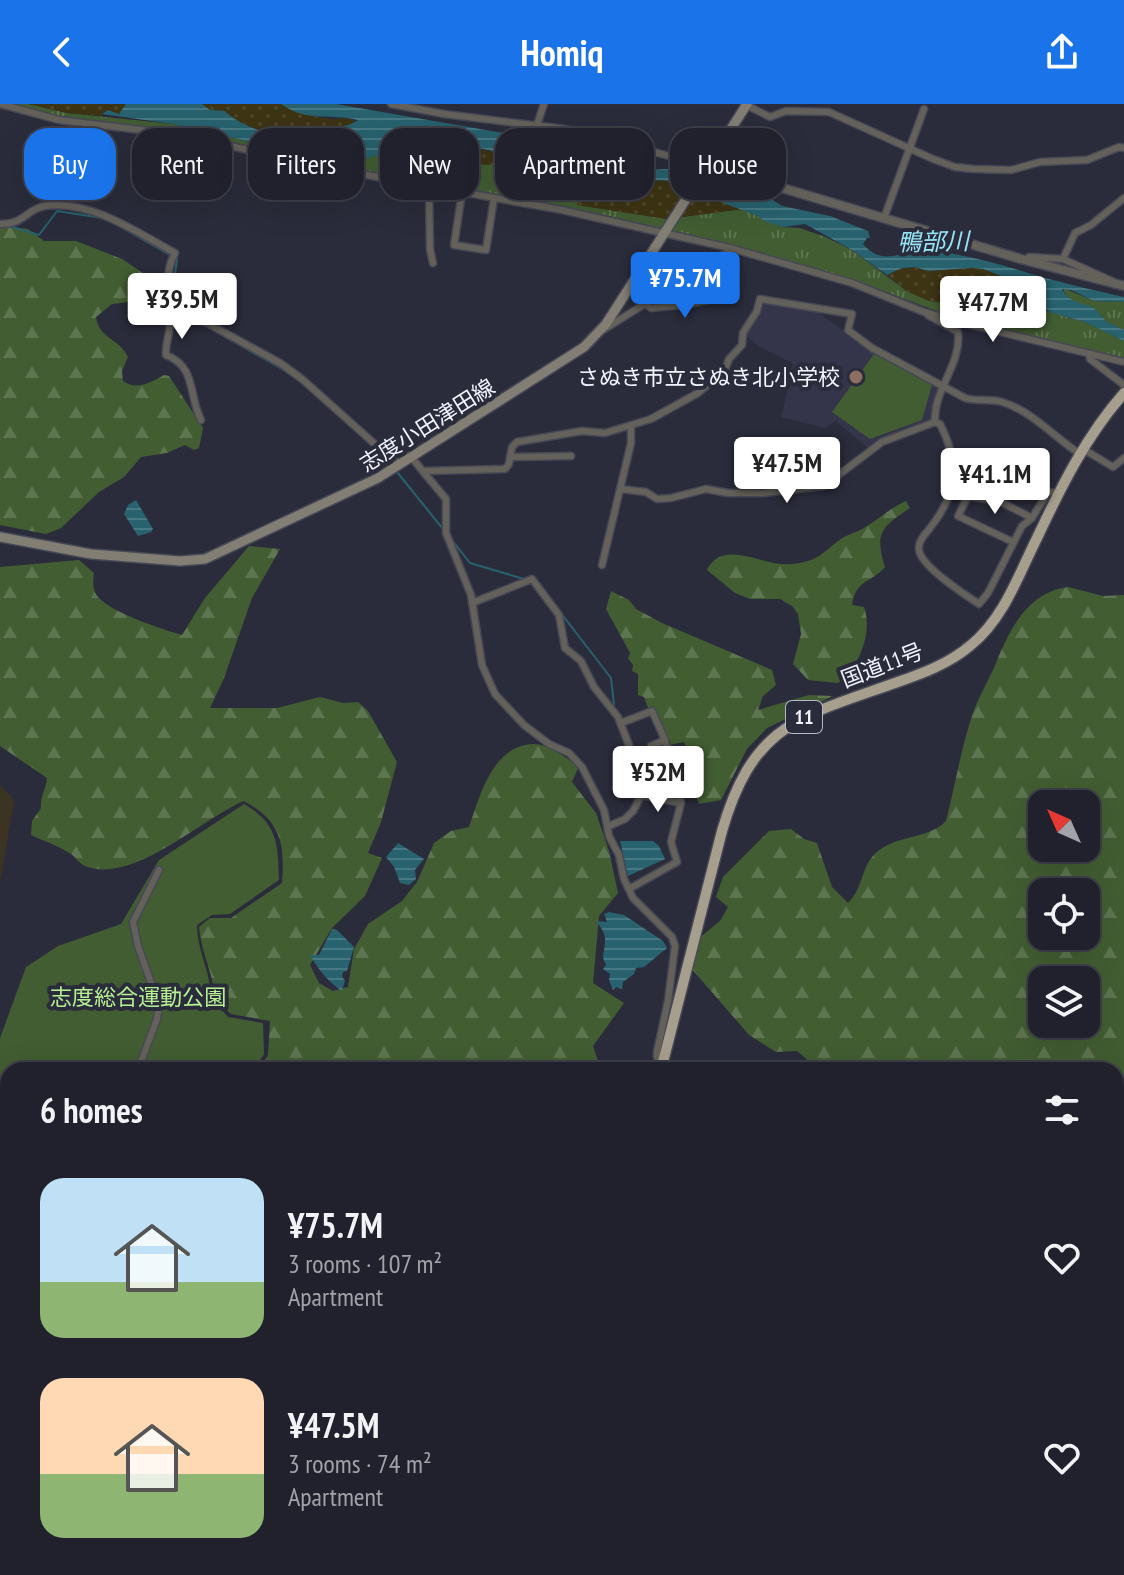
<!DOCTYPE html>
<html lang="en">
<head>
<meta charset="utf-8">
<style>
	body { margin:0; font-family:"PT Sans Narrow","Noto Sans JP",sans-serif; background:#282934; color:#f1f3f6; height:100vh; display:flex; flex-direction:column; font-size:30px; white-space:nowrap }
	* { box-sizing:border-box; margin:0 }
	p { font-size:26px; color:#a2a3a9 }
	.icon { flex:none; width:44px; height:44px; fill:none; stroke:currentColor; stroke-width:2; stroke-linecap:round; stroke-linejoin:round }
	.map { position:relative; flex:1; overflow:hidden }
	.sheet { position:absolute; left:0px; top:958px; width:1124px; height:514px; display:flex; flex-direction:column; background:#20212c; border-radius:24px 24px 0 0; box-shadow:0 8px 32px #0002,0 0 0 2px #3d3e48 }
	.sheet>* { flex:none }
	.top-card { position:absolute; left:24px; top:24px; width:1076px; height:72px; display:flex; gap:16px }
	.needle { width:52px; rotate:315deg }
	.tools { position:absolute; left:1028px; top:686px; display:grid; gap:16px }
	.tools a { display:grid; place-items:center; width:72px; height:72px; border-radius:16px; background:#20212c; box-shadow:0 8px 32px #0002,0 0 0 2px #3d3e48; font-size:40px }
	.price { position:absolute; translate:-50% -68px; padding:0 18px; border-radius:8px; background:#fff; color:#222; font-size:26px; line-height:52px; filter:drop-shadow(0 2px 4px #0008) }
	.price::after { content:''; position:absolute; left:50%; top:48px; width:24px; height:18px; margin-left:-12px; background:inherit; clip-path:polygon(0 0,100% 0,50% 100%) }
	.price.selected { background:#1a73e8; color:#fff }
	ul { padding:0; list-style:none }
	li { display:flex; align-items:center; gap:24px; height:200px; padding:0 40px }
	li span { display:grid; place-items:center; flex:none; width:224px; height:160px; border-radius:24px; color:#555 }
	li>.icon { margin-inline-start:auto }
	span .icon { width:96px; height:96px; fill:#fffc; stroke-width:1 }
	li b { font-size:34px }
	h2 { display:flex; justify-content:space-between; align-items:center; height:96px; padding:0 40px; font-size:34px }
	.pill { padding:0 28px; border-radius:24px; background:#20212c; box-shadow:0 8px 32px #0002,0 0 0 2px #3d3e48; font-size:28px; line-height:72px }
	.pill.selected { background:#1a73e8; color:#fff }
	header { display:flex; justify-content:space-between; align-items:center; height:104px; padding:0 40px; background:#1a73e8; color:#fff; font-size:36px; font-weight:800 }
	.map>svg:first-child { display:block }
	.industrial { fill:#3b3423 }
	.built { fill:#34354a }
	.grass { fill:url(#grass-tufts) }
	.forest { fill:url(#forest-firs); fill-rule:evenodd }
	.sand { fill:url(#sand-dots) }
	.park { fill:#425d32 }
	.water { fill:url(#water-rules) }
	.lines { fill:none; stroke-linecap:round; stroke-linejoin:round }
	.stream { stroke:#27626e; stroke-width:2 }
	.minor-casing { stroke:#474856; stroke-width:9 }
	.tertiary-casing { stroke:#474856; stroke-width:11 }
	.secondary-casing { stroke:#474856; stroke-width:12 }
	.trunk-casing { stroke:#474856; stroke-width:13 }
	.minor { stroke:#64615a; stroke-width:6 }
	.tertiary { stroke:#64615a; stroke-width:8 }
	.secondary { stroke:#837e73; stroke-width:9 }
	.trunk { stroke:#a69f8e; stroke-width:10 }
	.education-dot { fill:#8d6e63; stroke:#2b2c3b; stroke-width:3 }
	.labels { text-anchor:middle; stroke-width:8; stroke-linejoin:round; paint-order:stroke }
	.shield { fill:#2b2c3b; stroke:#b7b8c4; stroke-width:2 }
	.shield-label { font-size:20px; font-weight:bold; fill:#f3f4fe }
	.poi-label { font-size:22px; fill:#f3f4fe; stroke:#2b2c3b; text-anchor:end }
	.street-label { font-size:22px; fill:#f3f4fe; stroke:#2b2c3b }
	.park-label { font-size:22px; fill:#b5f093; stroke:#2b2c3b }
	.water-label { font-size:24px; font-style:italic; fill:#96e5f6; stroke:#2b2c3b }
</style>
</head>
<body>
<header><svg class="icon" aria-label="back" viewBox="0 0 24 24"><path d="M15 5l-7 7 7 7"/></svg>Homiq<svg class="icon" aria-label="share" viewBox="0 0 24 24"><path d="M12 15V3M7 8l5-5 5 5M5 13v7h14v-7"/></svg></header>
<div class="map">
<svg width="1124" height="1471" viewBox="0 0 1124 1471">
	<defs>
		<pattern id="grass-tufts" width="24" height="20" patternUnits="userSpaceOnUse" patternTransform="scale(2)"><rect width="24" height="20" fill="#425d32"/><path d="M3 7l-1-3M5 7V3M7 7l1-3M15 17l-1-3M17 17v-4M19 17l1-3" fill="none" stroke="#5e7551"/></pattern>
		<pattern id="forest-firs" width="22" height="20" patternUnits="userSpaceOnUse" patternTransform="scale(2)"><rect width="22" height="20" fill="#425d32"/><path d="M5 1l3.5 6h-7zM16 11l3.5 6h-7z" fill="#5e7551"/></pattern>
		<pattern id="sand-dots" width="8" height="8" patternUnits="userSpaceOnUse" patternTransform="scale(2)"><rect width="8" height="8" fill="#3d3414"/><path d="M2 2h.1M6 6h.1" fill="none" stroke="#50482c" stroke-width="1.8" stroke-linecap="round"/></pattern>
		<pattern id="water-rules" width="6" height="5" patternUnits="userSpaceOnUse" patternTransform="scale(2)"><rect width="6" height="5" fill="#27626e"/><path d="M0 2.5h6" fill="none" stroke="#477984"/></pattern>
	</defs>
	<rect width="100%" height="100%" fill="#2b2c3b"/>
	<!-- industrial -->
	<polygon class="industrial" points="0,681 14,696 0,780"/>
	<!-- built -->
	<g class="built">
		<polygon points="762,197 815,206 872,247 938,283 931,309 932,316 868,344 836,317 825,324 781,313 793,264 792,259 758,242 744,230"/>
		<polygon points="544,1464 606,1464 605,1471 543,1471"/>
	</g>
	<!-- grass -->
	<g class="grass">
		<path d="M5,0H29L67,9L173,20L323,55L337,51L370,54L373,51L399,60L402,66L468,78L472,70L467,67L469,61C497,58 582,54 578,101L667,115L742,105L783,123L799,124L823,132L852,146L908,188L951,200L963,201L992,189L1006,190L1026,195L1049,208L1085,218L1124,237V254L960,216L852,175L683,129L608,112L284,53L216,36L59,15Z"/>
		<path d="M387,46L401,50L404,48C423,55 443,52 462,60L459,71L454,73L387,50Z"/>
		<path d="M1063,184L1094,197L1124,198V226L1107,218L1094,204C1082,203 1065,196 1063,184Z"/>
	</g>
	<!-- forest -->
	<g class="forest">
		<path d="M0,122L28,125L44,137H76L122,155L159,180L160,194L112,200L96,213C99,235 119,234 128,253L122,267L123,277C137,287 151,278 164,271L169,272L203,324L199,344L194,346L185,341L167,349L141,353L124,373L99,388L61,424L46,430L0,421Z"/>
		<path d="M906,397L910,404C882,423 874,428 885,463C870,480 856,475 852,501L864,503C873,528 859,564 838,579L808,576L793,560L801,530L798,510L792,502L780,495H750L735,489L707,466C724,433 764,464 792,460C820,457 821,449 841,435C848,430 857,428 864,424C879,415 890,404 906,397Z"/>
		<path d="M249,442L280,445L252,494L224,574L210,604H277L320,593L343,599L358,598L368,607L397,658L381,718L368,749L382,754L365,792L332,824L310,861L319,879L333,887L348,883L354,845L368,820L402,797L417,778L434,739L451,727L469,723C480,692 492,641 534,640C548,640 567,655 579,662L572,678L596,709L609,747L618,789L599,812L593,879L624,899L593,942L601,966H258L268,951L270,917L231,910L215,896C214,870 201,849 199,823L210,814H231L282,779C285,739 281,717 244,697C201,715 133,781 85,762C80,760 75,753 71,750C59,742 44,737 31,731L32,717L41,704C40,693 46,685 47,674L0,642V463L79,456L94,469C93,478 92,487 99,494C113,509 161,525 182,531L205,494Z"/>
		<path d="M1068,483L1103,492L1124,491V1471H614L616,1464H1116V966H807L810,958L797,947L776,948L749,931L691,864L698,835L720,817L728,803L716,793L723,773L769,727L791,725L804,735L817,739L832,783L848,799C865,783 860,758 881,745C901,731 930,734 946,717C955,682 961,644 973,609C979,592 989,576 996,559C1009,526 1028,488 1068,483ZM1042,700H1086V744H1042ZM1042,788H1086V832H1042ZM1042,876H1086V920H1042Z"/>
		<polygon points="611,487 629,496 636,505 662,519 772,566 776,581 763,592 758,606 809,591 833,592 767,624 747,645 721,696 699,700 695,689 696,670 684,638 670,641 655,604 648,604 644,593 638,591 638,570 632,567 633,561 628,554 630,549 606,505"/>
	</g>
	<!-- sand -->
	<g class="sand">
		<polygon points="29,0 126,0 119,10 105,7 102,10 104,12 67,9"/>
		<path d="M202,0H281C294,9 315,13 331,15C341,16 348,12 356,18L348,23L332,25L317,34H298L280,33L261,27L209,6Z"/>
		<path d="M454,41L506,50L522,60L469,61L467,67L472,70L468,78L406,68L396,52C415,56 441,75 459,71L462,60L451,48L437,46Z"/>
		<polygon points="559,42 570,46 579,56 606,68 588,78 580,76 553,51 552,48"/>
		<polygon points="648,76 675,77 689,81 718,97 742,105 667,115 577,101 582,90 598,92"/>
		<path d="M915,163L928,167L971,164L983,165L1022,180L1049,208C1032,198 1014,187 994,189C983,191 973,198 963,201C952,204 942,196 931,198L908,188L887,171L902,164Z"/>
	</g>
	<!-- park -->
	<g class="park">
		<polygon points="874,250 932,281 922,316 870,335 832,308"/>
		<path d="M244,700C278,720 278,740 279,776L230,810L212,811L197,821C197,847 211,868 211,894L228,913L263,919L264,950L254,966H8V1165L0,1170V934L26,863L58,842L121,820L159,756Z"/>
	</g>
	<!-- water -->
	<g class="water">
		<path d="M126,0H202L210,6L225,7C240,24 297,42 318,33C325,31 328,26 335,24C344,22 349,22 358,16C331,9 307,19 281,0H336L503,29L504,36L512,37L518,32L541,36L557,43L552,48L553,51L580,76L588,78L606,68L666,65L760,88L782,102L830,112L868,127L870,134H867L863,140C885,165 900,144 931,147C973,151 1005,162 1045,174C1071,181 1098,187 1124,193V198L1094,197L1071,186L1062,185C1069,199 1083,199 1094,204L1107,218L1124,226V237L1085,218L1049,208L1023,180L983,165L971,164L928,167L915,163L902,164L887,171L852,146L805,120L783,123L764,117L758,112L718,97L689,81L675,77L648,76L598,92L582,90L578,93L574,84L566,76L543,63L522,60L506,50L503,52C490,43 452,40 438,45L451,48L462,60C443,52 423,55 404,48L401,50L387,46V50L396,52L401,58L399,60L373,51L371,54L337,51L323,55L173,20L102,10L108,6L119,10Z"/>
		<polygon points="136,396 153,425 151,428 138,432 124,410 128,401"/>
		<polygon points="653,737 659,742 665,755 628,772 620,737"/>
		<polygon points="398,739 424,755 415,766 416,775 409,781 400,779 394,763 386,753"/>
		<path d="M609,808L624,811L663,837L667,844L644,863L636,864L634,870L623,878L622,885L616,883L613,886L609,876L610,870L603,865L606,861L603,854C605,836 609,833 596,817L607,818L604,810Z"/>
		<path d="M332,825L337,826L354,843L347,867L343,868L342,873L345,876L342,887C328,878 318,865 310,851H319Z"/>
		<polygon points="350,1464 421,1464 415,1471 352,1471"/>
	</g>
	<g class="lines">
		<!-- stream -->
		<g class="stream">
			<polyline points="9,122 39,131 57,107 102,114"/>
			<polyline points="119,122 170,151"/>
			<polyline points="172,194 177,155"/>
			<polyline points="208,223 289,269"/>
			<polyline points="384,352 393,363"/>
			<polyline points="397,368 443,425"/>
			<polyline points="452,436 470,459 524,475"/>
			<polyline points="560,508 611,574 614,601"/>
		</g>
		<!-- minor casing -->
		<g class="minor-casing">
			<g id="minor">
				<polyline points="0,0 59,16 174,30 361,70 562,106 730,144 852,179 924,208 959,218 1124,258"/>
				<polyline points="391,0 444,10 565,25 708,62"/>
				<polyline points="744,0 770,13 786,7 829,8 933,55 955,63 973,65 1011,66 1040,58 1087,56 1119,43 1124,44"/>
				<polyline points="537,21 544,0"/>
				<polyline points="429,83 430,145 433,159"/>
				<polyline points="462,89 454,141 486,146 494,94"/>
				<polyline points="884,114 924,5"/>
				<path d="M0,120C26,120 26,105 45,102C91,96 137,128 175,149C163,171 169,195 170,219C170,230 165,240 166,251C197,263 188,291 201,316"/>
				<polyline points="1029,153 1063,155 1112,177"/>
				<polyline points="1063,155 1075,129 1091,121 1124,94"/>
				<polyline points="167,197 280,259 302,275 386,350 401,360"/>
				<polyline points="647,201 651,204 684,201 728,192"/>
				<path d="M928,211L958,228C962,260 933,286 935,318L940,320C960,359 958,389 930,424C925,431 918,436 919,446C921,462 965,491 979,500L988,489L1022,422L1032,414L1048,388L1059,389"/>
				<polyline points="603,226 728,148 730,144"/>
				<polyline points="1089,250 1090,255 1124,281"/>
				<polyline points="1083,345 1113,363 1124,354"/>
				<polyline points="411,353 446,395 446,429 471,491 482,561 495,590 524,621 549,640 569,649 582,663 604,706 609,732 619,751 624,775 633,794 672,833 675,842 668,897 657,948 657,953 663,958"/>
				<polyline points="510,353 571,352"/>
				<path d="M423,367L505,365L509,360L512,343L517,338L582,327L605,329L651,315L698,289L725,266L729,255L742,241L743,229L757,207L760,195L852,210L848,226L872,244L965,294C977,298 990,294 1002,298C1032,307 1054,333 1080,350"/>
				<polyline points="620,385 646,388 657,395 671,394 706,385 728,389 763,389 824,382 882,338 935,318"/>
				<polyline points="1013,438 958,412 968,392 1001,398 1032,414"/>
				<polyline points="602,461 631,339 631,322"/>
				<polyline points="472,499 532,475 559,511 565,544 581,557 594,583 618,613 643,677 640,694 633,707 625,715 609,722"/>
				<polyline points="621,619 652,607 665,636 676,673 681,699 671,738 677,758 629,785"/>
				<polyline points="665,636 651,642 662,676 676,673"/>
				<polyline points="640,691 681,699"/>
				<polyline points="138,966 157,915 159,901 138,842 133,818 159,766"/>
				<polyline points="0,1179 8,1175"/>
				<polyline points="0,1191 8,1188"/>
				<polyline points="212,1464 216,1471"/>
				<polyline points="134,1471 141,1464"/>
				<polyline points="223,1471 231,1464"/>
				<polyline points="608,1471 609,1464"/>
			</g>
		</g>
		<!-- tertiary casing -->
		<g class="tertiary-casing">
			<polyline id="tertiary" points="708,62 1021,155 1124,182"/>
		</g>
		<!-- secondary casing -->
		<g class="secondary-casing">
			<polyline id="secondary" points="0,433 91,450 180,457 205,455 378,374 584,243 606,220 747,0"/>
		</g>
		<!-- trunk casing -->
		<g class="trunk-casing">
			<g id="trunk">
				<path d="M661,966L722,727C753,620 799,613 895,579C921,570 949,560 971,541C1004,514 1018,472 1037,434C1061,383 1086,332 1124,289"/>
				<polyline points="0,1397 8,1386"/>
			</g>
		</g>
		<!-- minor -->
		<use href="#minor" class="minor"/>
		<!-- tertiary -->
		<use href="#tertiary" class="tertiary"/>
		<!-- secondary -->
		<use href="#secondary" class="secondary"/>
		<!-- trunk -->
		<use href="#trunk" class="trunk"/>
	</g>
	<!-- markers -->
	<circle class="education-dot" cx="856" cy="273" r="8"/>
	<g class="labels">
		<!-- shield labels -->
		<rect class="shield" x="786" y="597" width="36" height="32" rx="6"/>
		<g class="shield-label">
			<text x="804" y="620">11</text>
		</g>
		<!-- poi labels -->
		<g class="poi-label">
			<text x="840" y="281">さぬき市立さぬき北小学校</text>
		</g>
		<!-- street labels -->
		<g class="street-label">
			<text transform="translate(427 321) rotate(-32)" y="8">志度小田津田線</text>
			<text transform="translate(882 561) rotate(-21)" y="8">国道11号</text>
		</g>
		<!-- park labels -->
		<g class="park-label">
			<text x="138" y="901">志度総合運動公園</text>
		</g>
		<!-- water labels -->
		<g class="water-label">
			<text transform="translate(933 138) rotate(-1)" y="8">鴨部川</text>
		</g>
	</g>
</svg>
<div class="tools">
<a><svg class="needle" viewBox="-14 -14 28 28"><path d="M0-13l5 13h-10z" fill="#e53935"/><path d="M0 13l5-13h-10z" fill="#a2a3a9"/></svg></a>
<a><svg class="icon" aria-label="locate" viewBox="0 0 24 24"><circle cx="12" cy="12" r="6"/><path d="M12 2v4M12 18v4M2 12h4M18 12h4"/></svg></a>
<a><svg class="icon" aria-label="layers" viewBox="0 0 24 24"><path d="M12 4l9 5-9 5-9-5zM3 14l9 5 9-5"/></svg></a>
</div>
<b class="price selected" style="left:685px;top:216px">¥75.7M</b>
<b class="price" style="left:182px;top:237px">¥39.5M</b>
<b class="price" style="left:993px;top:240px">¥47.7M</b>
<b class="price" style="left:787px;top:401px">¥47.5M</b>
<b class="price" style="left:995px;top:412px">¥41.1M</b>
<b class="price" style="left:658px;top:710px">¥52M</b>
<div class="top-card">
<a class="pill selected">Buy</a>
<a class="pill">Rent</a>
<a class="pill">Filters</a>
<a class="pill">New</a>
<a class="pill">Apartment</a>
<a class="pill">House</a>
</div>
<section class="sheet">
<h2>6 homes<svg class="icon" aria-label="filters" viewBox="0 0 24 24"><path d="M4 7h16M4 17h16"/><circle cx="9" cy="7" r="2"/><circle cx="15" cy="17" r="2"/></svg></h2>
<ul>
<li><span style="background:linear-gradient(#bfe0f5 65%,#8fb573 0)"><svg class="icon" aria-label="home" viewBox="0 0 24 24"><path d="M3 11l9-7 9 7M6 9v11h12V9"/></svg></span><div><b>¥75.7M</b><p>3 rooms · 107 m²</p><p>Apartment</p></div><svg class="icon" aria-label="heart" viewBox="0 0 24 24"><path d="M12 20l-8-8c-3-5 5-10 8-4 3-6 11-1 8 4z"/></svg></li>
<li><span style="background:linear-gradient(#ffd9b3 60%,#8fb573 0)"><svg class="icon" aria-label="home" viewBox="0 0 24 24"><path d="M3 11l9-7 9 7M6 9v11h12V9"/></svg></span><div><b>¥47.5M</b><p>3 rooms · 74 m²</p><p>Apartment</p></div><svg class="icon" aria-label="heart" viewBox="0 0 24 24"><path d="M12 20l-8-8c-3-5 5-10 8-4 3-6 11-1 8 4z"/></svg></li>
</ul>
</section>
</div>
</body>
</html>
